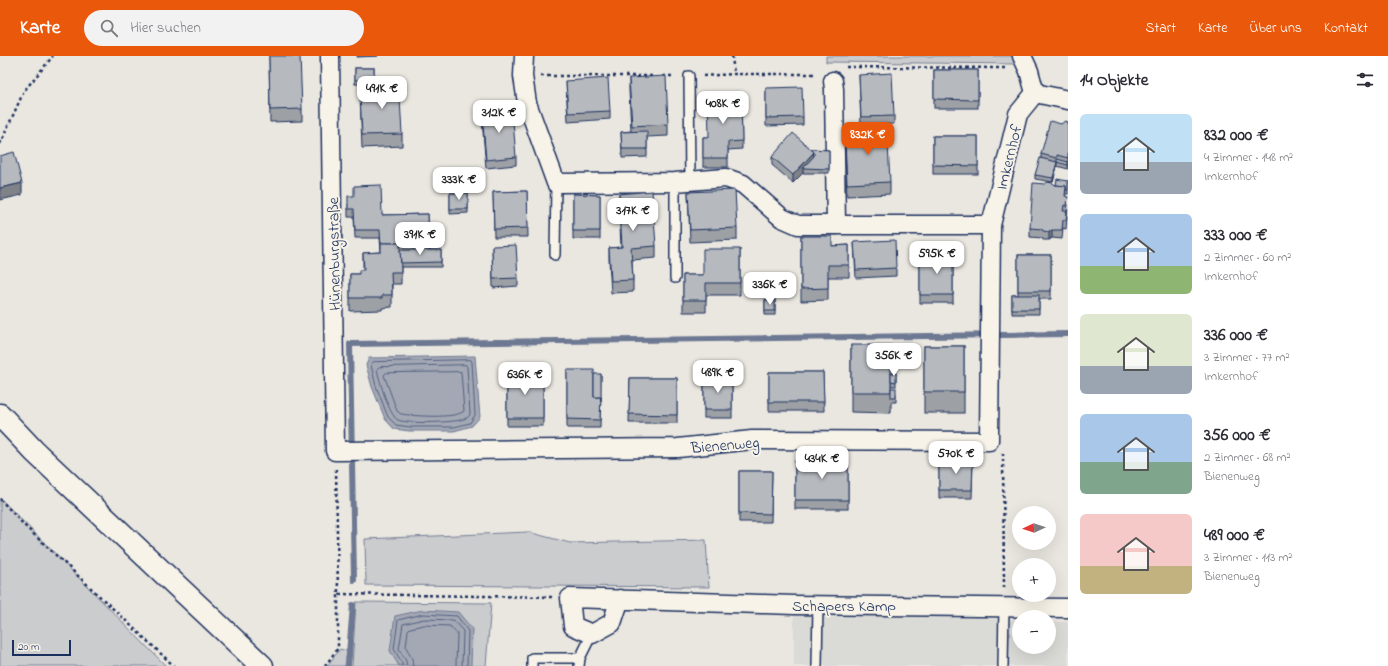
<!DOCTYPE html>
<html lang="de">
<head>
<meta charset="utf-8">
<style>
	body { margin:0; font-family:"Indie Flower",sans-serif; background:#f2f2f3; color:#2b2b33; height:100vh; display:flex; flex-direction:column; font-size:15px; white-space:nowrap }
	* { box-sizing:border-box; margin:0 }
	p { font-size:13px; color:#7c7c81 }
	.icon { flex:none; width:22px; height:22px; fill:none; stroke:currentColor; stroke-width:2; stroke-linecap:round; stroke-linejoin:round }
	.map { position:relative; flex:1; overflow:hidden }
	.sheet { display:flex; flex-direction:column; background:#fff; width:320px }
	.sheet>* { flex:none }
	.needle { width:26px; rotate:266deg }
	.fabs { position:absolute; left:1012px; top:450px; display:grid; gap:8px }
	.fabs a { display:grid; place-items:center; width:44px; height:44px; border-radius:50%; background:#fff; box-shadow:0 4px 16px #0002; font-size:20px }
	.scale { position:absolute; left:12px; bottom:10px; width:59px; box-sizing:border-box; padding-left:4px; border:2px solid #1b2f5e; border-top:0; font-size:11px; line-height:14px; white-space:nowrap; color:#1b2f5e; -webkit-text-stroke:3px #f7f3e8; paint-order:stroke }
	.price { position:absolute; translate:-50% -34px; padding:0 9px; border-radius:8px; background:#fff; color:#222; font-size:13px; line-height:26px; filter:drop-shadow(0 1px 2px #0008) }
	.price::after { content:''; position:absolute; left:50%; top:24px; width:12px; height:9px; margin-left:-6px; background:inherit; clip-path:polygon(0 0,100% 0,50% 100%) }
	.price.current { background:#ea580c; color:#fff }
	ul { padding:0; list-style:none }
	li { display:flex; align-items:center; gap:12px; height:100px; padding:0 12px }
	li span { display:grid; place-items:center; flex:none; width:112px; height:80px; border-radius:6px; color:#555 }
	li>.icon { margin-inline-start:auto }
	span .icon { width:48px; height:48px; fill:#fffc; stroke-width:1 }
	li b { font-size:17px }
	h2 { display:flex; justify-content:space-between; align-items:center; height:48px; padding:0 12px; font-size:17px }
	header { display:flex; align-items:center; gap:24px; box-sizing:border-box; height:56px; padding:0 20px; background:#ea580c; color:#fff }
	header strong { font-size:19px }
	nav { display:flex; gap:22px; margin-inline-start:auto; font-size:14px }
	.search { width:280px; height:36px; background:#f2f2f3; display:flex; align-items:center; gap:10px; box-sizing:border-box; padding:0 14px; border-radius:22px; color:#7c7c81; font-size:15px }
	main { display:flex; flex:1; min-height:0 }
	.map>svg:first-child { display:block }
	.built { fill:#dadad6 }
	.green { fill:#cbcccd; stroke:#737e96 }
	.water { fill:#a3a8b4; stroke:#6d7892 }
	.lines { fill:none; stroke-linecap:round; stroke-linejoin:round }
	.shore { stroke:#515f80; stroke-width:1 }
	.stream { stroke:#6d7892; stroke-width:6 }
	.lane-casing { stroke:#1b2f5e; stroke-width:12 }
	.street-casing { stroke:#1b2f5e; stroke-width:21 }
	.primary-casing { stroke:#1b2f5e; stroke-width:25 }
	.path { stroke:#1b2f5e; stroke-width:2.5; stroke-dasharray:3 3; stroke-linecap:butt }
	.lane { stroke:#f7f3e8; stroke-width:9 }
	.street { stroke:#f7f3e8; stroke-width:18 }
	.primary { stroke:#f7f3e8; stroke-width:22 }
	.wall { fill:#9da0a4; stroke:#1b2f5e }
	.shaded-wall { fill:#7f8286; stroke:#1b2f5e }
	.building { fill:#b6babf; stroke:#1b2f5e }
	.labels { text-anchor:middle; stroke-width:4; stroke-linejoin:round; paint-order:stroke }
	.street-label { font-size:16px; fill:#1b2f5e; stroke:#f7f3e8 }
</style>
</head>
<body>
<header>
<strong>Karte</strong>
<div class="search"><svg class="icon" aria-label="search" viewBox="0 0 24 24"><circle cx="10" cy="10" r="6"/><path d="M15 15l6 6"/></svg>Hier suchen</div>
<nav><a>Start</a><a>Karte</a><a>Über uns</a><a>Kontakt</a></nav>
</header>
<main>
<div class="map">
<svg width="1068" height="610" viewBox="0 0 1068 610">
	<rect width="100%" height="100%" fill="#eae7e0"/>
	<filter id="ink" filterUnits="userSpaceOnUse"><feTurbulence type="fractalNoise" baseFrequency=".025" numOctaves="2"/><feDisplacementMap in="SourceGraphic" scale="8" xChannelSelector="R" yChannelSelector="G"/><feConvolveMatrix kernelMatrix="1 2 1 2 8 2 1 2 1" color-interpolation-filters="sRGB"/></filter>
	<g filter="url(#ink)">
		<!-- built -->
		<polygon class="built" points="794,556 1019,564 1019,591 1049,591 1049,566 1068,566 1068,610 794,610"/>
		<!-- green -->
		<g class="green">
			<polygon points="826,0 1018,0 1021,8 826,6"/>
			<polygon points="0,442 166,610 0,610"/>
			<polygon points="528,476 570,487 706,484 709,531 366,529 365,483"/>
			<polygon points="356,546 491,547 486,610 352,610"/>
			<polygon points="340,593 347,595 345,610 327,610"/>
		</g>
		<!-- water -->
		<g class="water">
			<polygon points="475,300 480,361 472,370 454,375 409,375 394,373 385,363 372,331 366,309 369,302"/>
			<polygon points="423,554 458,556 472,573 471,610 399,610 390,595 395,560"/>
		</g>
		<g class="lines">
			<!-- shore -->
			<g class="shore">
				<polygon points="471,304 472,306 475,359 470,367 454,371 410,371 396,369 388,361 376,330 371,309 373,306"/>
				<path d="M466,309L467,311L470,358C470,359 468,362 466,362C460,367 405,368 398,364C389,360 379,323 377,313L379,311Z"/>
				<path d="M461,316L464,355C456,363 413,360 401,358L397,355L384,319L386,317Z"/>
				<polyline points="402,610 402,607 394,593 398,564 423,558 457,560 468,575 467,610"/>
				<polyline points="407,610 406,605 399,593 403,568 424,563 453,564 463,575 462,610"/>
				<polyline points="413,610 412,603 406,591 408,574 410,572 424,569 450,570 457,578 456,610"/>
			</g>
			<!-- stream -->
			<g class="stream">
				<polyline points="354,524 350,288 1068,278"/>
				<polyline points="348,610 353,549"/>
			</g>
			<!-- lane casing -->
			<g class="lane-casing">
				<g id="lane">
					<polyline points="689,20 690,125"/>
					<polyline points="675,126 675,222"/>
					<polyline points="555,199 556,127"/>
					<polyline points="532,610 532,602 580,602"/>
					<polyline points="579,610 580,602 592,578"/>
					<polyline points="817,610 818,549"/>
					<polyline points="1003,610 1004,551"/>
				</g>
			</g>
			<!-- street casing -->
			<g class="street-casing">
				<g id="street">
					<polyline points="330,0 335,395 678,392 752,384 989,385 991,169 1018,58 1035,37 1029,15 1022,0"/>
					<polyline points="524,0 523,20 527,47 556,127 675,126 726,122 743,128 782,162 798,169 836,169"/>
					<polyline points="833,25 834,33 836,169 991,169"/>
					<polyline points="1035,37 1068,44"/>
					<polyline points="620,543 612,567 592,578 573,570 570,542 794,549 1068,552"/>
				</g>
			</g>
			<!-- primary casing -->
			<g class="primary-casing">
				<polyline id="primary" points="0,359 35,396 262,610"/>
			</g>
			<!-- path -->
			<g class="path">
				<polyline points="732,0 734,18"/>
				<polyline points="846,11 1007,12"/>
				<polyline points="541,20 652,20"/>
				<polyline points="663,20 674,20"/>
				<polyline points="703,20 734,18 816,18"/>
				<polyline points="0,88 24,35 53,0"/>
				<polyline points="1003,397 1004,532"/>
				<polyline points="336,413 338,538 552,541"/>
				<polyline points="0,443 26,471 174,610"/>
				<polyline points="325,610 338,592 338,538"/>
			</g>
			<!-- lane -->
			<use href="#lane" class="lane"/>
			<!-- street -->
			<use href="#street" class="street"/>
			<!-- primary -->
			<use href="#primary" class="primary"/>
		</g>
		<!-- wall -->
		<g class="wall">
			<polygon points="269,0 302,53 302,65 270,66"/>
			<polygon points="357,0 378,0 357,1"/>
			<rect x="355" y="12" width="19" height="16"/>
			<rect x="934" y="14" width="44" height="38"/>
			<polygon points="859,19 894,60 894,68 861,69"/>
			<polygon points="629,22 668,68 668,80 647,81 647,101 622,102 621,76 631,75 629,34"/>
			<polygon points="566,25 610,55 610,63 568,66"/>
			<polygon points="375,26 402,78 402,90 362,92 360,39 375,38"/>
			<polygon points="766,32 803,61 803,69 766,70"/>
			<polygon points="741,38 742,93 728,94 728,111 703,111 703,81 709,81"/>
			<polygon points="482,56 516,101 516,109 486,112 482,64"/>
			<polygon points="1068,66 1068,113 1057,110 1053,126 1035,123 1035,119 1041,102 1041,98 1061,68"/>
			<polygon points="854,70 890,126 890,138 847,140 845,85 854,84"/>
			<rect x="933" y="80" width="45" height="38"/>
			<polygon points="811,93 829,94 829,117 803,117 793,127 772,109 772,101"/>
			<polygon points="1068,125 1068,138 1066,138 1065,140 1068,149 1066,173 1063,172 1062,183 1052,182 1049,184 1043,184 1042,182 1030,181 1030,172 1055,129 1056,129"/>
			<polygon points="527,135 528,181 494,181 493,136"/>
			<polygon points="688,136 737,172 737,184 690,186"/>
			<polygon points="450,137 468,137 468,157 450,158"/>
			<polygon points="573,138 600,139 600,183 573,183"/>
			<polygon points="619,138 656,190 656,202 632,204 633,224 633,236 611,237 609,204 609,192 621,191 619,150"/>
			<polygon points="348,148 382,159 428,158 429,194 441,194 441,211 401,211 401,228 392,228 392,251 382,252 382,254 350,255 350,218 359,218 363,214 363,197 381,196 380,182 355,182 354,161 348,161"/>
			<polygon points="801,180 832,190 849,189 849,221 828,221 828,244 801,245"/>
			<polygon points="854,186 896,212 896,220 856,222"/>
			<polygon points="492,190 518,222 518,230 493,232"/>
			<polygon points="740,193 740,239 706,239 706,256 683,256 683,219 703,219"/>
			<polygon points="953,198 953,247 920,247 920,199"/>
			<polygon points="1018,199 1051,199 1051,243 1039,243 1039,258 1012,258 1012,239 1018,239"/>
			<rect x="765" y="244" width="10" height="15"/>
			<polygon points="851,289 891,332 896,337 896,346 891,346 891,357 851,356"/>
			<rect x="924" y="290" width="40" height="67"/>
			<polygon points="567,314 594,323 601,318 600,372 567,372"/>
			<polygon points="769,316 823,316 824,355 769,355"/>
			<rect x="891" y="317" width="5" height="13"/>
			<rect x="507" y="318" width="36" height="52"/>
			<polygon points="630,322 677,322 677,367 629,367"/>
			<rect x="704" y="322" width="28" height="40"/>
			<polygon points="939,404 973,404 972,442 939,442"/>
			<rect x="795" y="405" width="53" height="48"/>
			<polygon points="739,415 772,415 771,466 739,466"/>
		</g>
		<!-- shaded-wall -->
		<g class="shaded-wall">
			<polygon points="814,96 814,104 803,112 803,117 793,127 793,119"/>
			<polygon points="1057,106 1057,110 1053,126 1053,122"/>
			<polygon points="22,127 22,139 0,144 0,132"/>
			<polygon points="1052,174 1052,182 1049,184 1049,176"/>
		</g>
		<!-- building -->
		<g class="building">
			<polygon points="269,0 300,0 302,53 270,54"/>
			<rect x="355" y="12" width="19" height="12"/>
			<polygon points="934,14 978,14 978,44 934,43"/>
			<polygon points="892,17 894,60 861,61 859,19"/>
			<polygon points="666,20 668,68 632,70 629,22"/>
			<polygon points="608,22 610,55 568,57 566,25"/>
			<polygon points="399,25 402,78 362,79 360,39 375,38 375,26"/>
			<polygon points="802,31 803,61 766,62 766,32"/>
			<polygon points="708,38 741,38 742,85 728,86 728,102 703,102 703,81 709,81"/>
			<polygon points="512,53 516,101 486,104 482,56"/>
			<polygon points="1050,65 1061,68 1065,65 1068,66 1068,102 1057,99 1057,102 1041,98"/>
			<polygon points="887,69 890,126 847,128 845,85 855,84 854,70"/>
			<polygon points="647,75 647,93 622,93 621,76"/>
			<polygon points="793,77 814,96 793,119 772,101"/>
			<polygon points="933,80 978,80 978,110 933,109"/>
			<polygon points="811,93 829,94 829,113 803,112 814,100 814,96"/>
			<polygon points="14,96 22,127 0,132 0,100"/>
			<polygon points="1040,102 1057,106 1053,122 1035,119"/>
			<polygon points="1057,103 1068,106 1068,109 1057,106"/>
			<polygon points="1057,123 1068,125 1068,134 1066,134 1066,130 1056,129"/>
			<polygon points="1047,126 1053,127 1055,129 1066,130 1065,140 1068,141 1067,150 1064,149 1063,155 1067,155 1066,164 1063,164 1062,174 1052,174 1049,176 1043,175 1042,173 1030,172 1033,127 1045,128"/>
			<polygon points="381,129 382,159 428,158 429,190 400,190 400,187 381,187 381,191 380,174 355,174 354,153 348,153 348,140 354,140 354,130"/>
			<polygon points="735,134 737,172 690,174 688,136"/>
			<polygon points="527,135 528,172 494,173 493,136"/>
			<polygon points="652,135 656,190 631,192 633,224 611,225 609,192 622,191 619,138"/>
			<rect x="450" y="137" width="18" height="16"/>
			<polygon points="573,138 600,139 600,175 573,175"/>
			<polygon points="801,180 832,180 832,190 849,189 849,209 828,209 828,232 801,233"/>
			<polygon points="895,184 896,212 856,214 854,186"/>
			<polygon points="381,187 400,187 401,216 391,216 392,239 382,239 382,242 350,242 350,218 359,218 359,214 364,214 363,197 381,196"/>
			<polygon points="516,189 518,222 493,223 492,190"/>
			<polygon points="703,193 740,193 740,227 706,227 706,244 683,244 683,219 703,219"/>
			<polygon points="400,194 441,194 441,206 401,207"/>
			<polygon points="953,198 953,239 920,239 920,199"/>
			<rect x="1018" y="199" width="33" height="36"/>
			<rect x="1012" y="239" width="27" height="14"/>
			<rect x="765" y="244" width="10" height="11"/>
			<rect x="851" y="289" width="40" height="47"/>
			<rect x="924" y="290" width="40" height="46"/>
			<polygon points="567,314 594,314 594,341 601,341 600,364 567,363"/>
			<polygon points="769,316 823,316 824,346 769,346"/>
			<polygon points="891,317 896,317 896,326 891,325"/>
			<rect x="507" y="318" width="36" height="44"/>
			<polygon points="594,318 601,318 601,345 601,341 594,341"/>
			<polygon points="630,322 677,322 677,359 629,358"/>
			<rect x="704" y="322" width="28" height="32"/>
			<rect x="891" y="332" width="5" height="9"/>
			<polygon points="939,404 973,404 972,434 939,434"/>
			<rect x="795" y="405" width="53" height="39"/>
			<polygon points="739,415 772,415 771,458 739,457"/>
		</g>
	</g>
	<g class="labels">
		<!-- street labels -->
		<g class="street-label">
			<text transform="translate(1008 101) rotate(-76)" y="6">Imkernhof</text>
			<text transform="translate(333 198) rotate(-91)" y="6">Hünenburgstraße</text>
			<text transform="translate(725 388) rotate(-5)" y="6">Bienenweg</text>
			<text x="844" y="555">Schapers Kamp</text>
		</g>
	</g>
</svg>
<div class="fabs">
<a><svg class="needle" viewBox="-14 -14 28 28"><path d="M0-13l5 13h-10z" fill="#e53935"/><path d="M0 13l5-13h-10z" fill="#7c7c81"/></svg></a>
<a>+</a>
<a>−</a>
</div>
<div class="scale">20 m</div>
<b class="price" style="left:382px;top:54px">491K €</b>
<b class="price" style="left:723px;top:69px">408K €</b>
<b class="price" style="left:499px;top:78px">312K €</b>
<b class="price current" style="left:868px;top:100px">832K €</b>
<b class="price" style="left:459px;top:145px">333K €</b>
<b class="price" style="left:633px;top:176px">317K €</b>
<b class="price" style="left:420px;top:200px">391K €</b>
<b class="price" style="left:937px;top:219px">595K €</b>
<b class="price" style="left:770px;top:250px">336K €</b>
<b class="price" style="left:894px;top:321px">356K €</b>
<b class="price" style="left:718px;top:338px">489K €</b>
<b class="price" style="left:525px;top:340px">636K €</b>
<b class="price" style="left:956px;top:419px">570K €</b>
<b class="price" style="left:822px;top:424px">434K €</b>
</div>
<section class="sheet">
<h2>14 Objekte<svg class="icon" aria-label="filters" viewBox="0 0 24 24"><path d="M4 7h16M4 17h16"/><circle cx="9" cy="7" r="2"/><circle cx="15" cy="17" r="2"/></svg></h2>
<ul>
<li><span style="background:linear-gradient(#bfe0f5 60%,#9aa5b1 0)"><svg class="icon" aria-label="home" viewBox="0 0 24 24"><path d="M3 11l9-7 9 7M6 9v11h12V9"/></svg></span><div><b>832 000 €</b><p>4 Zimmer · 148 m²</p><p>Imkernhof</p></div></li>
<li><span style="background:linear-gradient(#a9c7e8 65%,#8fb573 0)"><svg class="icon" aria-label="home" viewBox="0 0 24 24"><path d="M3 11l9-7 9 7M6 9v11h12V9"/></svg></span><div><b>333 000 €</b><p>2 Zimmer · 60 m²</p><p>Imkernhof</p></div></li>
<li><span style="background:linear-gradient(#dfe7d0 65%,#9aa5b1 0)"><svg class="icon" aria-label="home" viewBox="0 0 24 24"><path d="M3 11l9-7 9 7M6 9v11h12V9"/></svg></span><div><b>336 000 €</b><p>3 Zimmer · 77 m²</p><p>Imkernhof</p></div></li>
<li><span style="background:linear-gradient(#a9c7e8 60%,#7fa58c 0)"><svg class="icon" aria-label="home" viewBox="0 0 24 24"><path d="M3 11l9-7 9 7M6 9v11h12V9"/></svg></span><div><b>356 000 €</b><p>2 Zimmer · 68 m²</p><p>Bienenweg</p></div></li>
<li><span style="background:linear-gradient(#f6c9c9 65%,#c2b280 0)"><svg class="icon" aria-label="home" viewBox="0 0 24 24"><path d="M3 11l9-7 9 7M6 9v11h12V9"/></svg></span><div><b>489 000 €</b><p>3 Zimmer · 113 m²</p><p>Bienenweg</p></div></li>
</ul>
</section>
</main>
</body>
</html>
